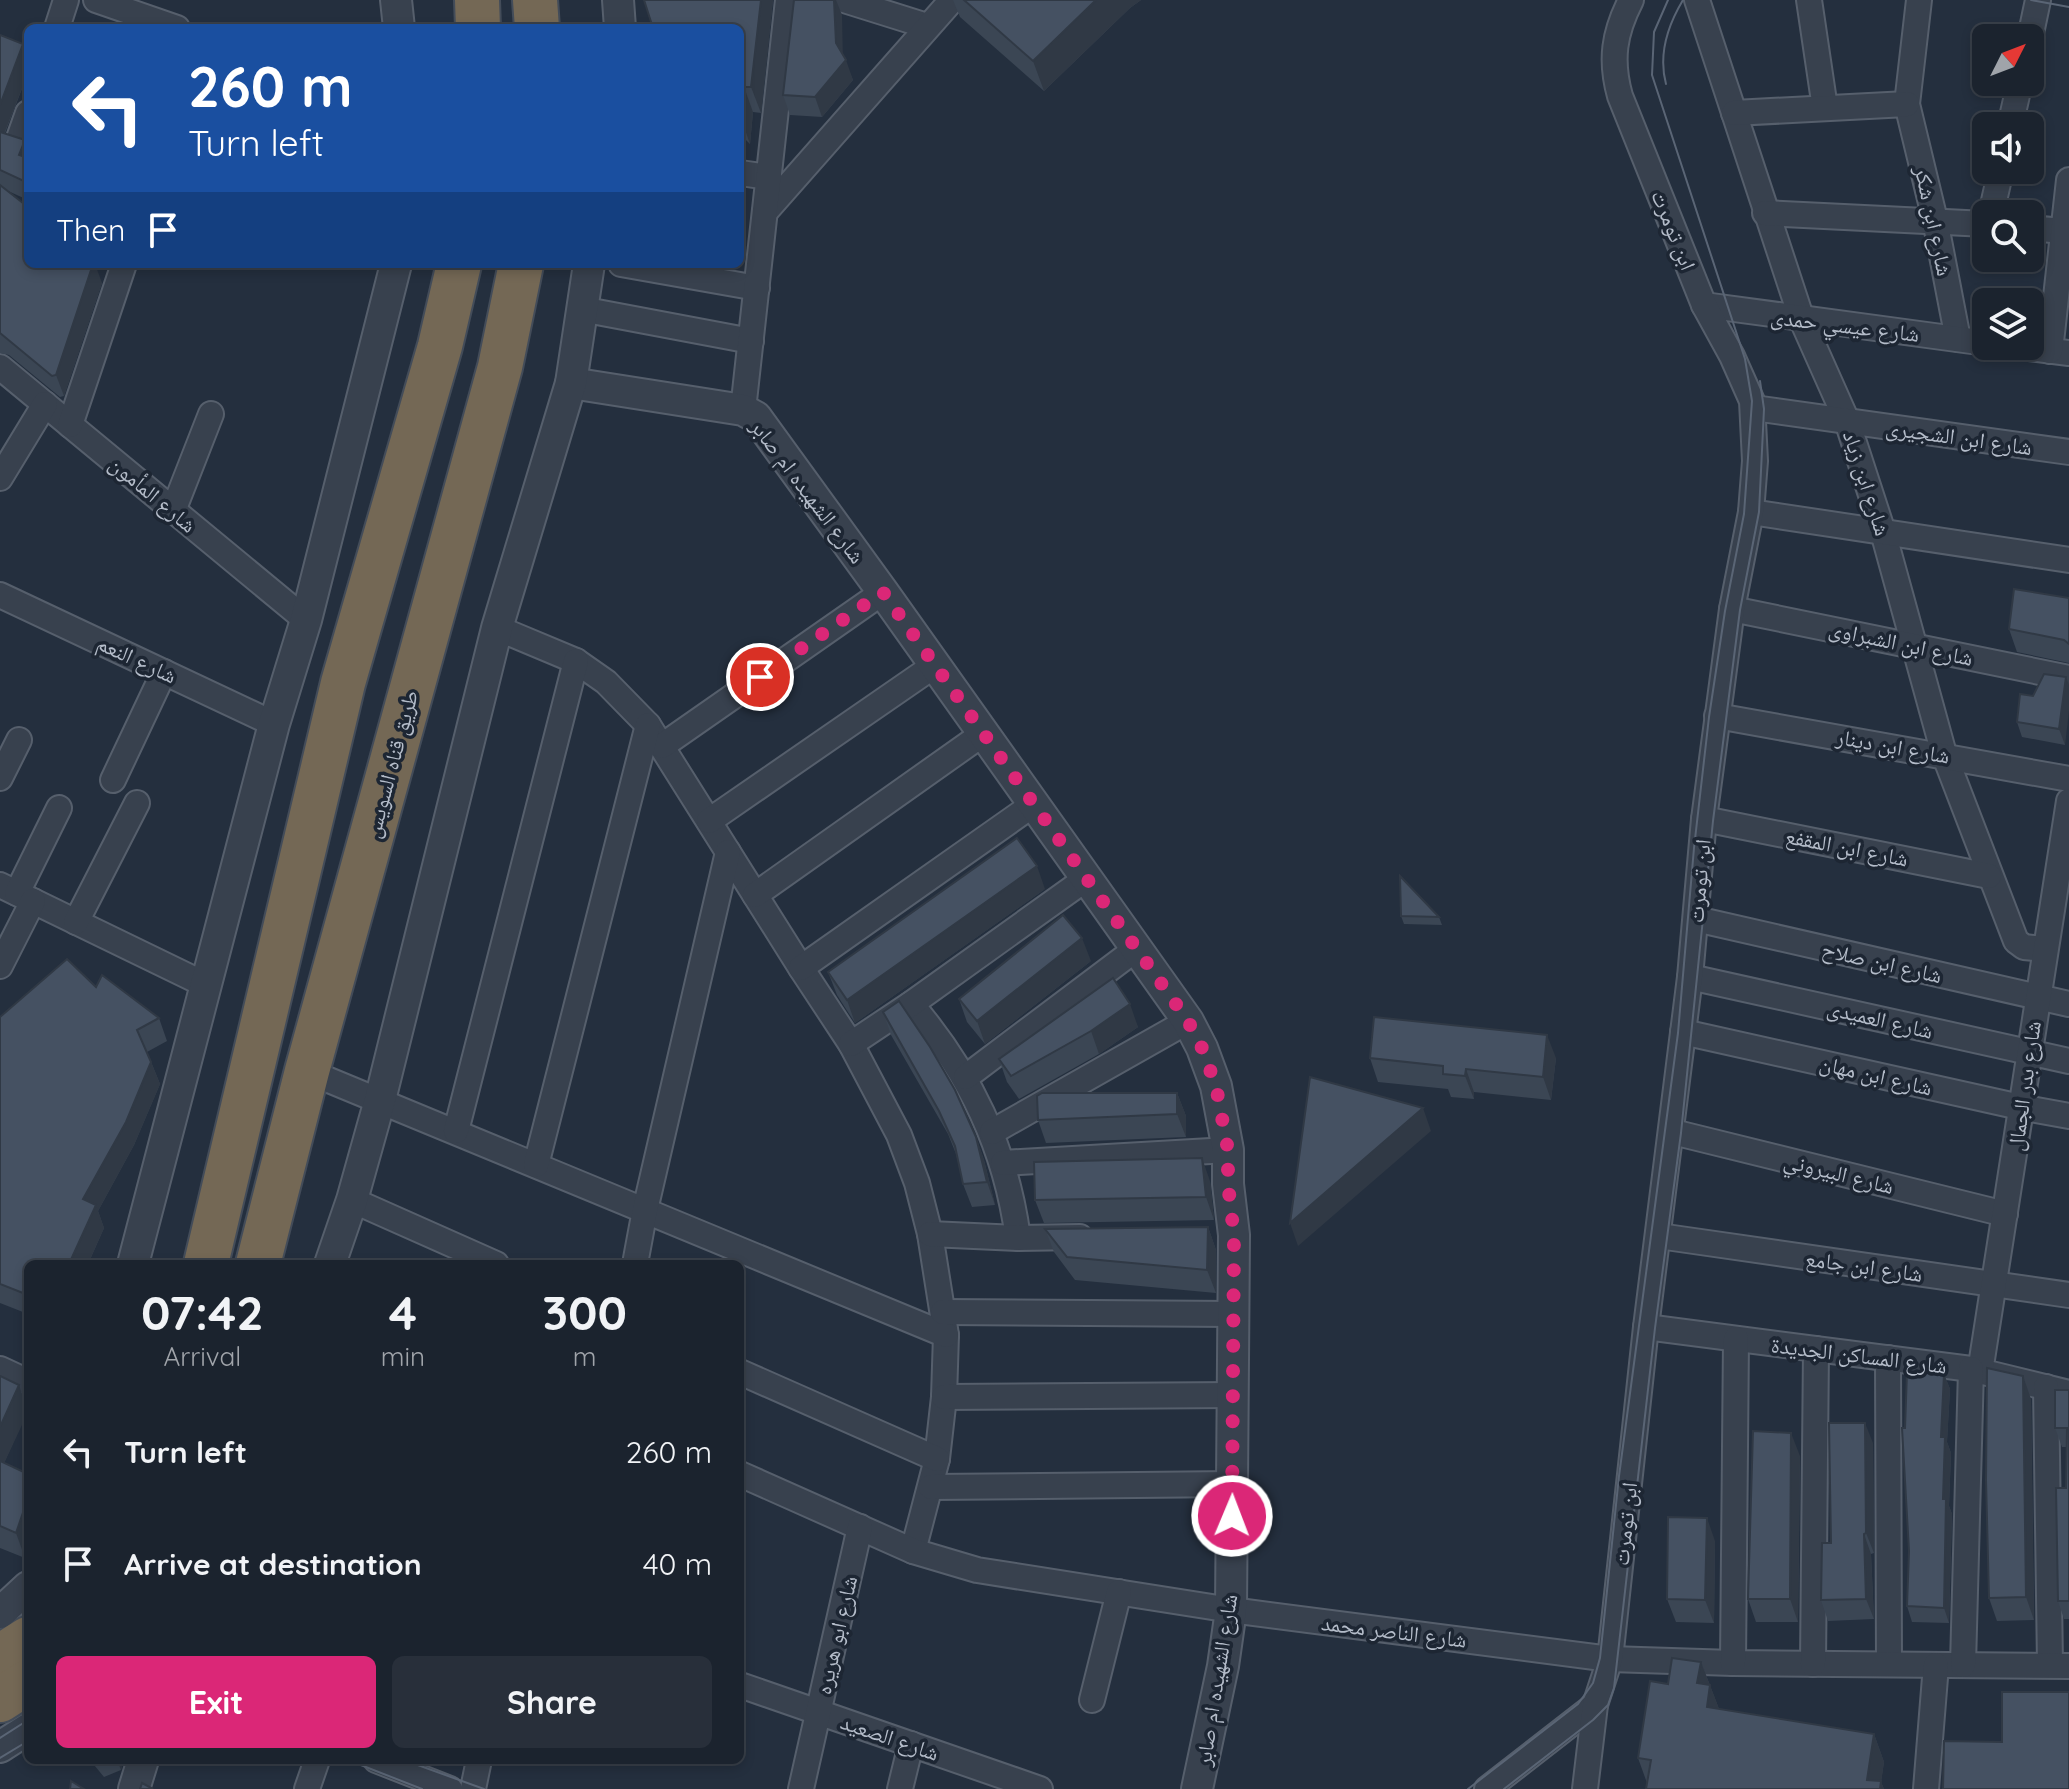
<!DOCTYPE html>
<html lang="en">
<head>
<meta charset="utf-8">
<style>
  :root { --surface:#1b232e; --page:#282f3a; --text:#f1f3f6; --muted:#a0a4aa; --line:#39404a; --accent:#db2777 }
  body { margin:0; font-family:Quicksand,"Noto Naskh Arabic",sans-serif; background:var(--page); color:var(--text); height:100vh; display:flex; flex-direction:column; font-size:30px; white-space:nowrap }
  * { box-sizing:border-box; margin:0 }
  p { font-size:26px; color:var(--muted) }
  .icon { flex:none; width:44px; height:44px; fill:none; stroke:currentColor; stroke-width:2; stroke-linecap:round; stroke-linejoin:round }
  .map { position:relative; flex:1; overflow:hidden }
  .side { position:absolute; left:24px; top:1260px; width:720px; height:504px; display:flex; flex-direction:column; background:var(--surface); border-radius:12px; box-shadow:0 4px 12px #0003,0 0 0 2px var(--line) }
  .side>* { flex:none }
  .banner { position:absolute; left:24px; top:24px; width:720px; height:244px; border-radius:12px; box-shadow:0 4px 12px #0003,0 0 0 2px var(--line); background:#1a4fa0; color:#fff; overflow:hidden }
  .needle { width:52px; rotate:48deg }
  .fabs { position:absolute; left:1972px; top:24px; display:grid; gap:16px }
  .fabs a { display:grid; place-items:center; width:72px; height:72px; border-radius:12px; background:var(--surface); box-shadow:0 4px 12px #0003,0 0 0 2px var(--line); font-size:40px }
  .pin { position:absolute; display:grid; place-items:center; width:68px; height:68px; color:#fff; margin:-34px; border:4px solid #fff; border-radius:50%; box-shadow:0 2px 8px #0007 }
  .me { position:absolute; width:88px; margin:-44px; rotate:1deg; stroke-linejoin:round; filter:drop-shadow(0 0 6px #0008) }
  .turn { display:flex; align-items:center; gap:28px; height:168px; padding:0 32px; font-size:36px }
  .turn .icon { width:104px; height:104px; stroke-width:2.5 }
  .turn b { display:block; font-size:56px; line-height:68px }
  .then { display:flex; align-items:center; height:76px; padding:0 32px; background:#0003; gap:16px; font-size:30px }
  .eta { display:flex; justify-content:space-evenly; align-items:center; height:136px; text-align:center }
  .eta b { font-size:48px; font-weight:700; line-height:56px }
  .button { display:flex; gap:16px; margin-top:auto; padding:16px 32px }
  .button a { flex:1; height:92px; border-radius:12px; background:var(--accent); color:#fff; font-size:32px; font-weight:700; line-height:92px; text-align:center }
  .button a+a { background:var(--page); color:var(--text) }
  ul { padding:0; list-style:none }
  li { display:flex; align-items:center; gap:24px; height:112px; padding:0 32px }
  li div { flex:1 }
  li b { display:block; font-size:30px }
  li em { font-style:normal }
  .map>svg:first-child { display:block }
</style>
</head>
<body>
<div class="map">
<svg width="2069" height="1789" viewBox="0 0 2069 1789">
  <rect width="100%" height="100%" fill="#242f3e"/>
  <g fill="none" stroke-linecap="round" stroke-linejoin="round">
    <defs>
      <g id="minor">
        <path d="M96,0L177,28"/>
        <path d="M844,0L927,26"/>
        <path d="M1697,0L1802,320L1847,421L1883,532L1944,754L2016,941L2024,947L2044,949"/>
        <path d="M1809,0L1825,108"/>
        <path d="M1919,0L1907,104L1935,220L1958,339"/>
        <path d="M57,28L66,0"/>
        <path d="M2030,38L2038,0"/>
        <path d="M1734,113L1907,104"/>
        <path d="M2010,126L2020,82"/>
        <path d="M18,141L28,113"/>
        <path d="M740,173L769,177"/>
        <path d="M765,212L952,0"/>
        <path d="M1765,213L1986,224"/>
        <path d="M1991,214L2001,170"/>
        <path d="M2030,228L2063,231"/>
        <path d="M621,264L757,288"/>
        <path d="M1704,305L1986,343"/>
        <path d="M581,309L751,341"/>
        <path d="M2012,346L2069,353"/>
        <path d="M2050,351L2069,180"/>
        <path d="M0,367L306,620"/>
        <path d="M1754,408L2069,452"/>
        <path d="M743,410L788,0"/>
        <path d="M70,425L124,264"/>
        <path d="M0,478L45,404"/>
        <path d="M173,511L211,414"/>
        <path d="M1751,512L2069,560"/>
        <path d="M0,595L274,724"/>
        <path d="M1732,609L2069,678"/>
        <path d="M497,628L576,661L606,682L648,725L801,968L851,1044L899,1135L917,1183L930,1234L946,1335L944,1397L937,1459L913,1551"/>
        <path d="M1717,716L2069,779"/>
        <path d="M662,746L883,592"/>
        <path d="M0,778L19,740"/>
        <path d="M113,780L164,672"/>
        <path d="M1704,819L1989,876"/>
        <path d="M709,821L935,665"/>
        <path d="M0,885L206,985"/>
        <path d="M17,893L59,808"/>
        <path d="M755,895L984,733"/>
        <path d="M1696,919L2069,1004"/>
        <path d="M76,922L137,803"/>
        <path d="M0,966L33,901"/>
        <path d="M801,968L1034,804"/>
        <path d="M1690,977L2069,1061"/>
        <path d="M911,1004C970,1073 1006,1148 1018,1238"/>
        <path d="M1683,1032L2020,1107L2069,1116"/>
        <path d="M851,1044L911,1004L1087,878"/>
        <path d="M307,1071L946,1335"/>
        <path d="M966,1077L1136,949"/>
        <path d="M456,1131L576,661"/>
        <path d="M992,1132L1188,1021"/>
        <path d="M1673,1132L2005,1214"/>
        <path d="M1003,1163L1228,1150"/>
        <path d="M536,1165L648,725"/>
        <path d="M352,1200L496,1264"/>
        <path d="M930,1234L1018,1238L1080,1237"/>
        <path d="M1659,1236L2069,1295"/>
        <path d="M635,1264L645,1210L728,852"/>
        <path d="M943,1312L1233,1314"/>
        <path d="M1646,1327L1971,1369L2069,1393"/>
        <path d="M1888,1358L1889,1664"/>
        <path d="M0,1369L28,1382"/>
        <path d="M740,1372L937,1459"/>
        <path d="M1980,1372L2069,801"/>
        <path d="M2046,1387L2050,1665"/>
        <path d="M944,1397L1234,1395"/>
        <path d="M740,1474L913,1551L977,1570L1231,1610L1610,1659L1733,1663L2069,1666"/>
        <path d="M931,1487L1233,1484"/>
        <path d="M1733,1663L1736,1339"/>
        <path d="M1813,1664L1816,1349"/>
        <path d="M1963,1665L1971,1369"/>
        <path d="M740,1685L1040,1789"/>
        <path d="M1092,1700L1119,1592"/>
        <path d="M376,1760L450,1789"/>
        <path d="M307,1789L317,1760"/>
        <path d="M473,1789L479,1760"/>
        <path d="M801,1789L860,1527"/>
        <path d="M900,1789L911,1744"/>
        <path d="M1487,1789L1595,1705"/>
        <path d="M1585,1789L1595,1705L1610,1659L1646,1327L1690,977L1704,819L1732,609L1751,512L1755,461L1752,401L1732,356L1704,305L1620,96C1610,60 1614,33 1631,0"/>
        <path d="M1926,1789L1936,1665"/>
      </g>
      <g id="tertiary">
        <path d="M396,0L399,28"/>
        <path d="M618,0L620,28"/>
        <path d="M571,383L743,410L756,417L883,592L1188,1021L1202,1048L1216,1086L1228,1150V1184L1234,1235L1231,1610L1223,1666L1197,1789"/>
        <path d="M133,1264L274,724L306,620L396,264"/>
        <path d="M330,1264L352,1200L380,1100L497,628L571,383L589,264"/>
        <path d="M0,1613L28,1587"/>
        <path d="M0,1747L28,1729"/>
        <path d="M134,1789L143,1760"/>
      </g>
      <g id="motorway">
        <path d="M477,0L478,28"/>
        <path d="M535,0L537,28"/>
        <path d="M206,1264L343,683L440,346L459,264"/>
        <path d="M258,1264L307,1071L500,367L521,264"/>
        <path d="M0,1657L28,1639"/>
        <path d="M0,1700L28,1682"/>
      </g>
    </defs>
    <!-- minor casing -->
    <use href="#minor" stroke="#565f6c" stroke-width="28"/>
    <!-- tertiary casing -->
    <use href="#tertiary" stroke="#565f6c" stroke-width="34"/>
    <!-- motorway casing -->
    <use href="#motorway" stroke="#434c59" stroke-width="48"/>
    <!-- minor -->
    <use href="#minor" stroke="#38414e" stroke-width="24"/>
    <!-- tertiary -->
    <use href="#tertiary" stroke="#38414e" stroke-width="30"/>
    <!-- motorway -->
    <use href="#motorway" stroke="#746855" stroke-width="44"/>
    <!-- tram -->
    <g stroke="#5a6575" stroke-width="2">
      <path d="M2031,0L2069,7"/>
      <path d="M1666,84C1658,54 1668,25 1683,0"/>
      <path d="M0,1738L28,1720"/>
      <path d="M0,1758L28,1741"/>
      <path d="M348,1760L422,1789"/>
      <path d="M404,1760L484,1789"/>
      <path d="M1468,1789L1578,1704L1593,1683L1600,1658L1619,1476L1678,1033L1694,848L1709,717L1725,611L1744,514L1752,401L1745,359L1652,75L1654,32L1668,0"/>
      <path d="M1504,1789L1593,1720L1608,1705L1614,1688L1655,1328L1681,1133L1713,821L1740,610L1759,512L1764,409L1760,381"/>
    </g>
  </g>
  <!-- wall -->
  <g fill="#3b4654">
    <path d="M773,0L761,113L753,112L750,144L740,134V28Z"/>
    <path d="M953,0H1141L1130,8L1044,91L960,17Z"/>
    <path d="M842,15V55L853,80L822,117L790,115L783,95Z"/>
    <path d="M0,35L23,44L28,57V73L5,133L25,140L28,149V200L8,191L102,283L64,396L60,397L9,355L0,353Z"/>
    <path d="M2069,597V663L2017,652L2009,629Z"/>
    <path d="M2066,677L2065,745L2022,737L2017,722L2033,696Z"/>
    <path d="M1045,889L855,1023L837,995L828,972Z"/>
    <path d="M1401,916L1439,917L1442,925L1404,924Z"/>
    <path d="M1091,961L985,1044L967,1022L959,999Z"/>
    <path d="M1113,978L1138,1027L1099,1054L1019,1099L1007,1082L999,1059Z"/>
    <path d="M96,987L159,1018L167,1041L147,1052L160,1084L134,1145L98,1211L104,1228L88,1264H28V1314L0,1303V1017Z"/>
    <path d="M883,1012L976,1137L984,1160L995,1205L972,1207L963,1184L956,1154L948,1134L891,1035Z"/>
    <path d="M1370,1058H1556L1551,1100L1474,1092V1099L1451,1097L1448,1089L1378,1082Z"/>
    <path d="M1177,1093L1186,1116V1137L1046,1143L1038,1120Z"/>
    <path d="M1210,1181L1214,1220L1044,1223L1035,1200Z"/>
    <path d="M1208,1227L1216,1250V1293L1075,1280L1054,1252L1045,1229Z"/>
    <path d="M1944,1374L1950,1389L1947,1442L1951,1453L1949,1506L1952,1514L1949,1623L1912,1622L1907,1606L1909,1551L1905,1428Z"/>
    <path d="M0,1376L19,1385L28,1410L4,1463L28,1474V1550L25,1558L0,1548Z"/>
    <path d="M2069,1390V1619H2064L2058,1601L2066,1488L2067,1447H2062L2055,1428Z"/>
    <path d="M2031,1399L2034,1620L1997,1621L1989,1598Z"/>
    <path d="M1873,1443L1874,1553L1871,1554L1874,1619L1828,1621L1821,1600L1831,1543Z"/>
    <path d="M1800,1456L1798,1622H1756L1748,1599Z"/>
    <path d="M1715,1541L1714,1623L1676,1622L1667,1599Z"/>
    <path d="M1701,1662L1719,1709L1874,1734L1884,1762L1881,1782L1884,1789H1646L1647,1783L1638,1758L1668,1684Z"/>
    <path d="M90,1760H124L121,1770L104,1777Z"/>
  </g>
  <!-- shaded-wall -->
  <g fill="#303945">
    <path d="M761,0H773L761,113L751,87Z"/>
    <path d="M834,0H836L842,15L843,63L836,43Z"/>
    <path d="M1096,0H1141L1130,8L1044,91L1033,61Z"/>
    <path d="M23,44L28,57V73L0,144V105Z"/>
    <path d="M846,60L853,80L822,117L815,97Z"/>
    <path d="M744,87L753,112L750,144L741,118Z"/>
    <path d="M25,140L28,149V174L19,155Z"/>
    <path d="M93,264H95L102,283L64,396L56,375Z"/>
    <path d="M2066,677L2069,685V711L2065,745L2059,729Z"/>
    <path d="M1037,866L1045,889L855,1023L847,1000Z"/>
    <path d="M1082,938L1091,961L985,1044L977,1021Z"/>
    <path d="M1130,1004L1138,1027L1099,1054L1091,1031Z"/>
    <path d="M1547,1035L1556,1058L1551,1100L1543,1077Z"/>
    <path d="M151,1062L160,1084L134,1145L98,1211L104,1228L88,1264H69L83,1199Z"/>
    <path d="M1466,1069L1474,1092V1099L1465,1076Z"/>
    <path d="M1177,1093L1186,1116V1137L1177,1114Z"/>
    <path d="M1423,1108L1431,1131L1298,1246L1290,1223Z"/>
    <path d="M976,1137L984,1160L995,1205L987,1182Z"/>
    <path d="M1202,1158L1210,1181L1214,1220L1206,1197Z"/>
    <path d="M1208,1227L1216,1250V1293L1207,1270Z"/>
    <path d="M1944,1374L1950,1389L1947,1442L1951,1453L1949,1506L1952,1514L1949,1623L1944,1608L1941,1437Z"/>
    <path d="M2023,1376L2031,1399L2034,1620L2026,1597Z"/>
    <path d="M19,1385L28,1412L0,1472V1427Z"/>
    <path d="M1865,1423L1873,1443L1874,1553L1866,1533Z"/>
    <path d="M1791,1433L1800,1456L1798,1622L1790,1599Z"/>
    <path d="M28,1498V1550L25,1558L16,1533Z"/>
    <path d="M1707,1518L1715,1541L1714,1623L1705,1600Z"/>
    <path d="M1864,1534L1871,1554L1874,1619L1866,1599Z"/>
    <path d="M1701,1662L1721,1714L1717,1736L1697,1683Z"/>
    <path d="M1874,1734L1884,1762L1881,1782L1884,1789H1870L1867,1780Z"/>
    <path d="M117,1760H124L121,1770Z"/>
  </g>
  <!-- building -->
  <g fill="#455162" stroke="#303945" stroke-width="2">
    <path d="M644,0H761L751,87H744L741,118L740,28H653Z"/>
    <path d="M794,0H834L836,43L846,60L815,97L783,95Z"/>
    <path d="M964,0H1096L1033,61Z"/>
    <path d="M0,35L23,44L0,105Z"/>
    <path d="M0,132L25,140L19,155L28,158V183L0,170Z"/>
    <path d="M0,185L28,207V264H93L56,375L52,376L0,333Z"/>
    <path d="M2014,589L2069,598V644L2064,640L2009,629Z"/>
    <path d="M2044,674L2066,677L2059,729L2017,722L2020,694L2033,696Z"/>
    <path d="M1017,838L1037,866L847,1000L828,972Z"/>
    <path d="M1400,876L1439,917L1401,916Z"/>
    <path d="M1063,915L1082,938L977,1021L959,999Z"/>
    <path d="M67,959L96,987L102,975L159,1018L137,1030L151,1062L126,1122L83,1199L96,1205L69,1264H28V1295L0,1284V1017Z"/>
    <path d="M1113,978L1130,1004L1091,1031L1011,1076L999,1059Z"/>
    <path d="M899,1001L930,1047L955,1090L976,1137L987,1182L963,1184L955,1146L939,1111L883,1012Z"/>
    <path d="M1374,1017L1547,1035L1543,1077L1466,1069L1465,1076L1443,1074V1066L1370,1058Z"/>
    <path d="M1310,1077L1423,1108L1290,1223Z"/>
    <path d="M1042,1093H1177V1114L1038,1120L1037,1096Z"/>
    <path d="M1202,1158L1206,1197L1035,1200L1034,1162Z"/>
    <path d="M1208,1227L1207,1270L1067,1257L1045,1229Z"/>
    <path d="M1987,1368L2023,1376L2026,1597L1989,1598L1986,1480Z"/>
    <path d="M1907,1372L1944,1374L1941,1437H1945L1943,1499H1946L1944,1608L1907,1606L1909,1551L1902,1428H1905Z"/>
    <path d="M0,1376L19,1385L0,1427Z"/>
    <path d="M2055,1390H2069V1601H2058L2056,1488H2066L2067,1428H2055Z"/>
    <path d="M1829,1423H1865L1866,1533L1864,1534L1866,1599L1821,1600L1822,1543H1831Z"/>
    <path d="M1753,1431L1791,1433L1790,1599H1748Z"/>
    <path d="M0,1461L28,1474V1498L16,1533L0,1526Z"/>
    <path d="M1668,1517L1707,1518L1705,1600L1667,1599Z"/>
    <path d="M1672,1658L1701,1662L1697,1683L1710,1685L1707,1707L1874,1734L1867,1780L1881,1781L1880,1789H1646L1651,1760L1638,1758L1650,1681L1668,1684Z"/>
    <path d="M2002,1692H2069V1789H1943L1944,1741L2002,1742Z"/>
    <path d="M71,1781L84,1789H70Z"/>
    <path d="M142,1783L153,1789H140Z"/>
  </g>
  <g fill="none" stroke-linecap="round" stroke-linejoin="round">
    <!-- route -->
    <path stroke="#db2777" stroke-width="14" stroke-dasharray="0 25.2" d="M760,677L883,592L1188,1021L1202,1048L1216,1086L1228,1150V1184L1234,1235L1232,1516"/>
  </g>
  <g text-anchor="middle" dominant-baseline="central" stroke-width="7" stroke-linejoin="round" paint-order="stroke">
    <!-- street labels -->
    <g font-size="22" fill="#b4bcc9" stroke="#1d2633">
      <text transform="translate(1934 221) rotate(78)">شارع ابن شكر</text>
      <text transform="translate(1674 230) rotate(68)">ابن تومرت</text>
      <text transform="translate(1845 325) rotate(7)">شارع عيسي حمدى</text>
      <text transform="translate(1959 437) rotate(8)">شارع ابن الشجيرى</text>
      <text transform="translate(1867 483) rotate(72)">شارع ابن زياد</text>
      <text transform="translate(808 491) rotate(53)">شارع الشهيده ام صابر</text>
      <text transform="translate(153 494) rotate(40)">شارع المأمون</text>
      <text transform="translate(1901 643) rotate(12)">شارع ابن الشبراوى</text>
      <text transform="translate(137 659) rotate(25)">شارع النعم</text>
      <text transform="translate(1893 746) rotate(10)">شارع ابن دينار</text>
      <text transform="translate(391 764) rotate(-75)">طريق قناه السويس</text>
      <text transform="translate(1847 847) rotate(11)">شارع ابن المقفع</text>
      <text transform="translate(1699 881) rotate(-85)">ابن تومرت</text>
      <text transform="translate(1882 962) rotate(13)">شارع ابن صلاح</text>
      <text transform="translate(1880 1019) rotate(13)">شارع العميدى</text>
      <text transform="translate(1876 1075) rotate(13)">شارع ابن مهان</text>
      <text transform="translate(2024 1086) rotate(-82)">شارع بدر الجمال</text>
      <text transform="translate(1839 1173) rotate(14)">شارع البيروني</text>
      <text transform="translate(1864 1266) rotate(8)">شارع ابن جامع</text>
      <text transform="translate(1859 1355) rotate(7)">شارع المساكن الجديدة</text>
      <text transform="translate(1625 1524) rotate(-84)">ابن تومرت</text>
      <text transform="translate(1394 1631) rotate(7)">شارع الناصر محمد</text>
      <text transform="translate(836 1635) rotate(-77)">شارع ابو هريره</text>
      <text transform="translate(1216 1680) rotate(-81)">شارع الشهيده ام صابر</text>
      <text transform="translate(890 1737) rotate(19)">شارع الصعيد</text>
    </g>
  </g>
</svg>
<div class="fabs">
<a><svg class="needle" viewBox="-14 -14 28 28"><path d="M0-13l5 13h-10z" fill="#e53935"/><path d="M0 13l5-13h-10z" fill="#a0a4aa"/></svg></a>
<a><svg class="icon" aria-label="sound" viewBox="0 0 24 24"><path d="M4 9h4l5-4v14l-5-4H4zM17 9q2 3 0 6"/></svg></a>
<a><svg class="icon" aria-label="search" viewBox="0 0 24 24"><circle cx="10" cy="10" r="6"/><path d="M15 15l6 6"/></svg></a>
<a><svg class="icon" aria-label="layers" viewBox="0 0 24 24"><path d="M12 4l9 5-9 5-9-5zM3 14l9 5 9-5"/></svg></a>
</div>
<div class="pin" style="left:760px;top:677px;background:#d93025"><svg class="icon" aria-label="arrive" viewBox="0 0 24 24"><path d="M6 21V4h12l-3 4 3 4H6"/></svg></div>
<svg class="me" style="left:1232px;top:1516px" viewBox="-20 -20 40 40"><circle r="17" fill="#db2777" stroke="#fff" stroke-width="3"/><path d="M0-11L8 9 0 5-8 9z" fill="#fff"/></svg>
<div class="banner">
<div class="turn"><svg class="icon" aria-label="left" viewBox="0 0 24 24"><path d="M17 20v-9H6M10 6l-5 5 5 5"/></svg><div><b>260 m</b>Turn left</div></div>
<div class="then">Then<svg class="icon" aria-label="arrive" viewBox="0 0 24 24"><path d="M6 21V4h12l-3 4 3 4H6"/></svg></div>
</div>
<section class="side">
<div class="eta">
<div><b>07:42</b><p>Arrival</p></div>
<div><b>4</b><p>min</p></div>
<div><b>300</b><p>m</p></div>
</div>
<ul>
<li><svg class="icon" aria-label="left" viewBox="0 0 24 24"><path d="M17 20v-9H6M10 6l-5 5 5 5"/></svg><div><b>Turn left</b></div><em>260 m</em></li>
<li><svg class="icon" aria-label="arrive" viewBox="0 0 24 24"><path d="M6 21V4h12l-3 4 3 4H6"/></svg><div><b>Arrive at destination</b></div><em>40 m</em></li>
</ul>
<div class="button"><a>Exit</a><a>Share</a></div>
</section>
</div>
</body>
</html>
